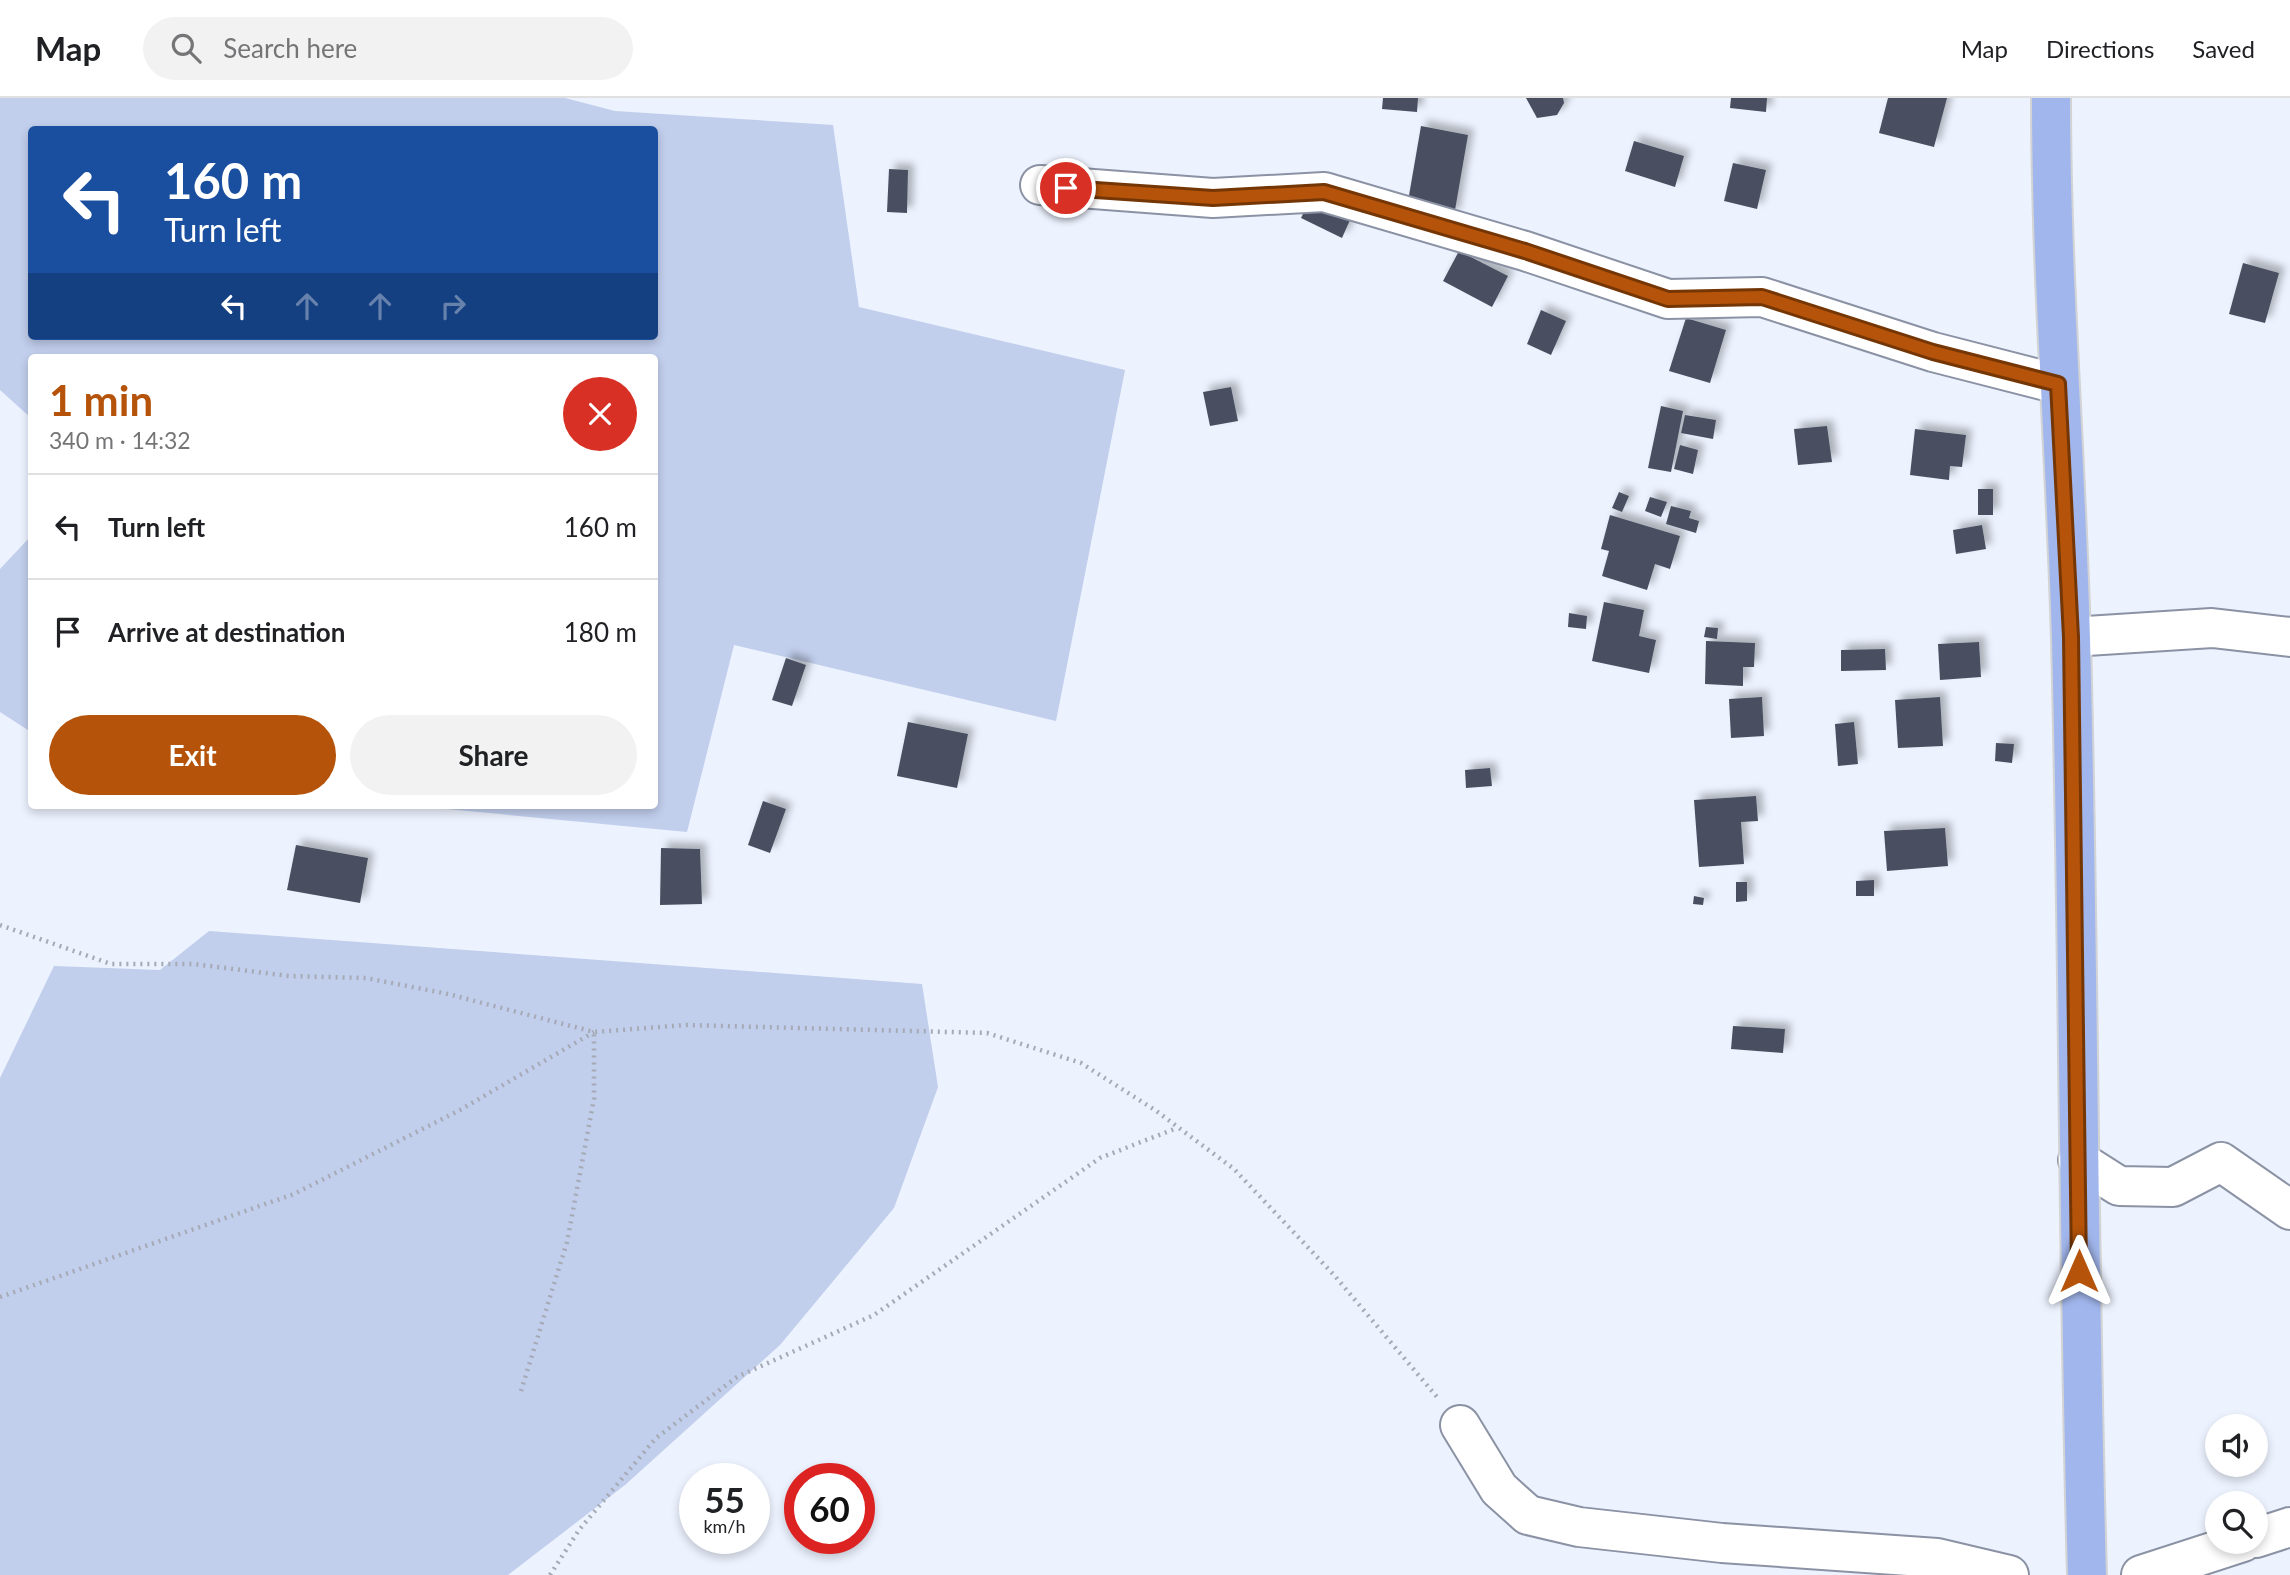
<!DOCTYPE html>
<html lang="en">
<head>
<meta charset="utf-8">
<style>
  :root { --surface:#fff; --page:#f2f2f2; --text:#202124; --muted:#757577; --line:#e0e0e0; --accent:#b45309 }
  body { margin:0; font-family:Lato,sans-serif; background:var(--page); color:var(--text); height:100vh; display:flex; flex-direction:column; font-size:26px; white-space:nowrap }
  * { box-sizing:border-box; margin:0 }
  p { font-size:23px; color:var(--muted) }
  .icon { flex:none; width:38px; height:38px; fill:none; stroke:currentColor; stroke-width:2; stroke-linecap:round; stroke-linejoin:round }
  .map { position:relative; flex:1; overflow:hidden }
  .sheet { position:absolute; left:28px; top:256px; width:630px; height:455px; display:flex; flex-direction:column; background:var(--surface); border-radius:7px; box-shadow:0 4px 10px #0003 }
  .sheet>* { flex:none }
  .top-card { position:absolute; left:28px; top:28px; width:630px; height:214px; border-radius:7px; box-shadow:0 4px 10px #0003; background:#1a4fa0; color:#fff; overflow:hidden }
  .fabs { position:absolute; left:2205px; top:1316px; display:grid; gap:14px }
  .fabs a { display:grid; place-items:center; width:63px; height:63px; border-radius:50%; background:var(--surface); box-shadow:0 4px 10px #0003; font-size:35px }
  .speed { position:absolute; left:679px; top:1365px; display:flex; gap:14px; font-size:35px; font-weight:700; text-align:center }
  .speed>* { display:grid; place-content:center; width:91px; height:91px; border-radius:50%; background:var(--surface); box-shadow:0 4px 10px #0003; line-height:1 }
  .speed small { font-size:18px; font-weight:400 }
  .speed .limit { border:10px solid #d22; background:#fff; color:#111 }
  .pin { position:absolute; display:grid; place-items:center; width:60px; height:60px; color:#fff; margin:-30px; border:4px solid #fff; border-radius:50%; box-shadow:0 2px 7px #0007 }
  .me { position:absolute; width:77px; margin:-38px; rotate:0deg; stroke-linejoin:round; filter:drop-shadow(0 0 5px #0008) }
  .turn { display:flex; align-items:center; gap:24px; height:147px; padding:0 21px; font-size:32px }
  .turn .icon { width:91px; height:91px; stroke-width:2.5 }
  .turn b { display:block; font-size:49px; line-height:60px }
  .lanes { display:flex; align-items:center; height:66px; padding:0 21px; background:#0003; justify-content:center; gap:35px; direction:ltr }
  .lanes .off { opacity:.35 }
  .round { display:grid; place-items:center; flex:none; width:74px; height:74px; border-radius:37px; background:var(--page) }
  .head { display:flex; align-items:center; justify-content:space-between; height:119px; padding:0 21px }
  h1 { font-size:42px; font-weight:700; line-height:52px; color:var(--accent) }
  .button { display:flex; gap:14px; margin-top:auto; padding:14px 21px }
  .button a { flex:1; height:80px; border-radius:42px; background:var(--accent); color:#fff; font-size:28px; font-weight:700; line-height:80px; text-align:center }
  .button a+a { background:var(--page); color:var(--text) }
  ul { padding:0; list-style:none }
  li { display:flex; align-items:center; gap:21px; height:105px; padding:0 21px; border-top:2px solid var(--line) }
  li div { flex:1 }
  li b { display:block; font-size:26px }
  li em { font-style:normal }
  header { display:flex; align-items:center; gap:42px; box-sizing:border-box; height:98px; padding:0 35px; background:var(--surface); border-bottom:2px solid var(--line) }
  header strong { font-size:33px }
  nav { display:flex; gap:38px; margin-inline-start:auto; font-size:24px }
  .search { width:490px; height:63px; background:var(--page); display:flex; align-items:center; gap:18px; box-sizing:border-box; padding:0 24px; border-radius:38px; color:var(--muted); font-size:26px }
  .map>svg:first-child { display:block }
</style>
</head>
<body>
<header>
<strong>Map</strong>
<div class="search"><svg class="icon" aria-label="search" viewBox="0 0 24 24"><circle cx="10" cy="10" r="6"/><path d="M15 15l6 6"/></svg>Search here</div>
<nav><a>Map</a><a>Directions</a><a>Saved</a></nav>
</header>
<div class="map">
<svg width="2290" height="1477" viewBox="0 0 2290 1477">
  <defs>
    <filter id="shadow"><feDropShadow dx="6" dy="-6" stdDeviation="3.5" flood-color="#0004"/></filter>
  </defs>
  <rect width="100%" height="100%" fill="#ecf2fe"/>
  <!-- green -->
  <g fill="#c1ceec" fill-rule="evenodd">
    <path d="M0,0H565L615,13L833,27L859,209L1125,272L1056,623L734,547L687,734L404,707H654V259H32L31,320L0,292ZM32,32H654V238H32Z"/>
    <path d="M31,438V634L0,614V471Z"/>
    <path d="M209,833L922,886L938,989L894,1110L780,1247L625,1387L508,1477H0V980L54,868L160,872Z"/>
  </g>
  <!-- building -->
  <g fill="#495060" filter="url(#shadow)">
    <path d="M1383,0H1418L1417,14L1382,11Z"/>
    <path d="M1526,0H1563L1564,5L1557,17L1537,20Z"/>
    <path d="M1731,0H1767L1766,14L1730,10Z"/>
    <path d="M1888,0H1947L1934,49L1879,35Z"/>
    <path d="M1421,28L1468,37L1454,118L1407,109Z"/>
    <path d="M1634,43L1684,58L1675,89L1625,73Z"/>
    <path d="M1733,65L1766,72L1757,111L1724,103Z"/>
    <path d="M889,71L908,72L907,115L887,114Z"/>
    <path d="M1309,103L1350,122L1342,140L1301,120Z"/>
    <path d="M1459,153L1508,178L1492,209L1443,183Z"/>
    <path d="M2243,165L2279,175L2265,225L2229,216Z"/>
    <path d="M1541,212L1566,223L1551,257L1527,246Z"/>
    <path d="M1686,220L1726,232L1710,285L1669,273Z"/>
    <path d="M1231,289L1238,323L1210,328L1203,294Z"/>
    <path d="M1661,308L1683,313L1671,374L1648,370Z"/>
    <path d="M1685,317L1716,322L1713,341L1681,335Z"/>
    <path d="M1827,328L1832,364L1798,367L1794,331Z"/>
    <path d="M1915,331L1966,337L1962,369L1950,368L1949,382L1910,377Z"/>
    <path d="M1680,347L1698,352L1693,376L1674,371Z"/>
    <rect x="1978" y="391" width="15" height="26"/>
    <path d="M1619,394L1629,398L1622,414L1612,410Z"/>
    <path d="M1650,399L1667,404L1661,419L1645,413Z"/>
    <path d="M1671,408L1691,413L1689,420L1699,423L1696,435L1666,426Z"/>
    <path d="M1610,417L1680,438L1670,471L1655,466L1647,492L1602,478L1609,453L1601,451Z"/>
    <path d="M1982,427L1986,451L1956,456L1953,432Z"/>
    <path d="M1604,504L1644,512L1639,538L1656,542L1649,575L1592,563Z"/>
    <path d="M1569,515L1587,518L1586,531L1568,529Z"/>
    <path d="M1706,529L1718,530L1717,541L1704,539Z"/>
    <path d="M1706,543L1755,545L1754,569H1743V588L1705,586Z"/>
    <path d="M1979,544L1981,579L1940,582L1938,546Z"/>
    <path d="M1885,551L1886,572L1841,573V552Z"/>
    <path d="M786,560L806,567L792,608L772,602Z"/>
    <path d="M1762,599L1764,638L1731,640L1729,601Z"/>
    <path d="M1940,599L1943,648L1898,650L1895,602Z"/>
    <path d="M908,624L968,636L957,690L897,678Z"/>
    <path d="M1854,624L1858,666L1838,668L1835,626Z"/>
    <path d="M1996,645L2014,646L2012,665L1995,663Z"/>
    <path d="M1490,670L1492,688L1466,690L1465,672Z"/>
    <path d="M1756,698L1758,723L1741,724L1744,766L1699,769L1694,702Z"/>
    <path d="M763,703L786,711L770,755L748,747Z"/>
    <path d="M1945,730L1948,768L1887,773L1884,733Z"/>
    <path d="M296,747L368,760L360,805L287,792Z"/>
    <path d="M661,750L700,751L702,806L660,807Z"/>
    <path d="M1874,782V798H1856V783Z"/>
    <path d="M1736,784H1747V803L1736,804Z"/>
    <path d="M1694,798L1704,800L1703,807L1693,806Z"/>
    <path d="M1733,928L1785,931L1783,955L1731,951Z"/>
  </g>
  <g fill="none" stroke-linecap="round" stroke-linejoin="round">
    <defs>
      <g id="minor">
        <path d="M1040,87L1213,100L1324,94L1525,153L1668,201L1762,199L1933,254L2058,286"/>
        <path d="M2071,539L2212,530L2290,539"/>
        <path d="M2078,1062L2119,1088L2173,1089L2221,1064L2290,1112"/>
        <path d="M1460,1327L1499,1391L1528,1417L1579,1429L1722,1445L1937,1460L2009,1477"/>
        <path d="M2256,1440L2290,1429"/>
        <path d="M2141,1477L2243,1444"/>
      </g>
      <path id="major" d="M2051,0C2051,181 2066,361 2071,542C2079,853 2078,1165 2087,1477"/>
    </defs>
    <!-- minor casing -->
    <use href="#minor" stroke="#8a92a4" stroke-width="42"/>
    <!-- major casing -->
    <use href="#major" stroke="#d2d3d5" stroke-width="42"/>
    <!-- path -->
    <g stroke="#a5aab5" stroke-width="4.5" stroke-dasharray="2 5" stroke-linecap="butt">
      <path d="M0,827L111,866H194L289,878L366,880L448,896L594,934L686,927L987,935L1081,965L1155,1012L1234,1071L1334,1177L1437,1299"/>
      <path d="M0,1199L294,1096L460,1012L594,934"/>
      <path d="M521,1293L567,1144L594,1001V935"/>
      <path d="M550,1477L579,1432L656,1340L737,1279L874,1217L1100,1060L1177,1030"/>
    </g>
    <!-- minor -->
    <use href="#minor" stroke="#fff" stroke-width="38"/>
    <!-- major -->
    <use href="#major" stroke="#a1b6ec" stroke-width="38"/>
  </g>
  <g fill="none" stroke-linecap="round" stroke-linejoin="round">
    <defs>
      <path id="route" d="M1066,90L1213,100L1324,94L1525,153L1668,201L1762,199L1933,254L2058,286L2071,539L2079,1173"/>
    </defs>
    <!-- route casing -->
    <use href="#route" stroke="#753606" stroke-width="18"/>
    <!-- route -->
    <use href="#route" stroke="#b45309" stroke-width="12"/>
  </g>
</svg>
<div class="fabs">
<a><svg class="icon" aria-label="sound" viewBox="0 0 24 24"><path d="M4 9h4l5-4v14l-5-4H4zM17 9q2 3 0 6"/></svg></a>
<a><svg class="icon" aria-label="search" viewBox="0 0 24 24"><circle cx="10" cy="10" r="6"/><path d="M15 15l6 6"/></svg></a>
</div>
<div class="speed"><div>55<small>km/h</small></div><div class="limit">60</div></div>
<div class="pin" style="left:1066px;top:90px;background:#d93025"><svg class="icon" aria-label="arrive" viewBox="0 0 24 24"><path d="M6 21V4h12l-3 4 3 4H6"/></svg></div>
<svg class="me" style="left:2079px;top:1173px" viewBox="-20 -20 40 40"><path d="M0-17L14 15 0 8-14 15z" fill="#b45309" stroke="#fff" stroke-width="4"/></svg>
<div class="top-card">
<div class="turn"><svg class="icon" aria-label="left" viewBox="0 0 24 24"><path d="M17 20v-9H6M10 6l-5 5 5 5"/></svg><div><b>160 m</b>Turn left</div></div>
<div class="lanes"><svg class="icon" aria-label="left" viewBox="0 0 24 24"><path d="M17 20v-9H6M10 6l-5 5 5 5"/></svg><svg class="icon off" aria-label="ahead" viewBox="0 0 24 24"><path d="M12 20V5M6 11l6-6 6 6"/></svg><svg class="icon off" aria-label="ahead" viewBox="0 0 24 24"><path d="M12 20V5M6 11l6-6 6 6"/></svg><svg class="icon off" aria-label="right" viewBox="0 0 24 24"><path d="M7 20v-9h11M14 6l5 5-5 5"/></svg></div>
</div>
<section class="sheet">
<div class="head"><div><h1>1 min</h1><p>340 m · 14:32</p></div><a class="round" style="background:#d93025;color:#fff"><svg class="icon" aria-label="close" viewBox="0 0 24 24"><path d="M6 6l12 12M18 6L6 18"/></svg></a></div>
<ul>
<li><svg class="icon" aria-label="left" viewBox="0 0 24 24"><path d="M17 20v-9H6M10 6l-5 5 5 5"/></svg><div><b>Turn left</b></div><em>160 m</em></li>
<li><svg class="icon" aria-label="arrive" viewBox="0 0 24 24"><path d="M6 21V4h12l-3 4 3 4H6"/></svg><div><b>Arrive at destination</b></div><em>180 m</em></li>
</ul>
<div class="button"><a>Exit</a><a>Share</a></div>
</section>
</div>
</body>
</html>
